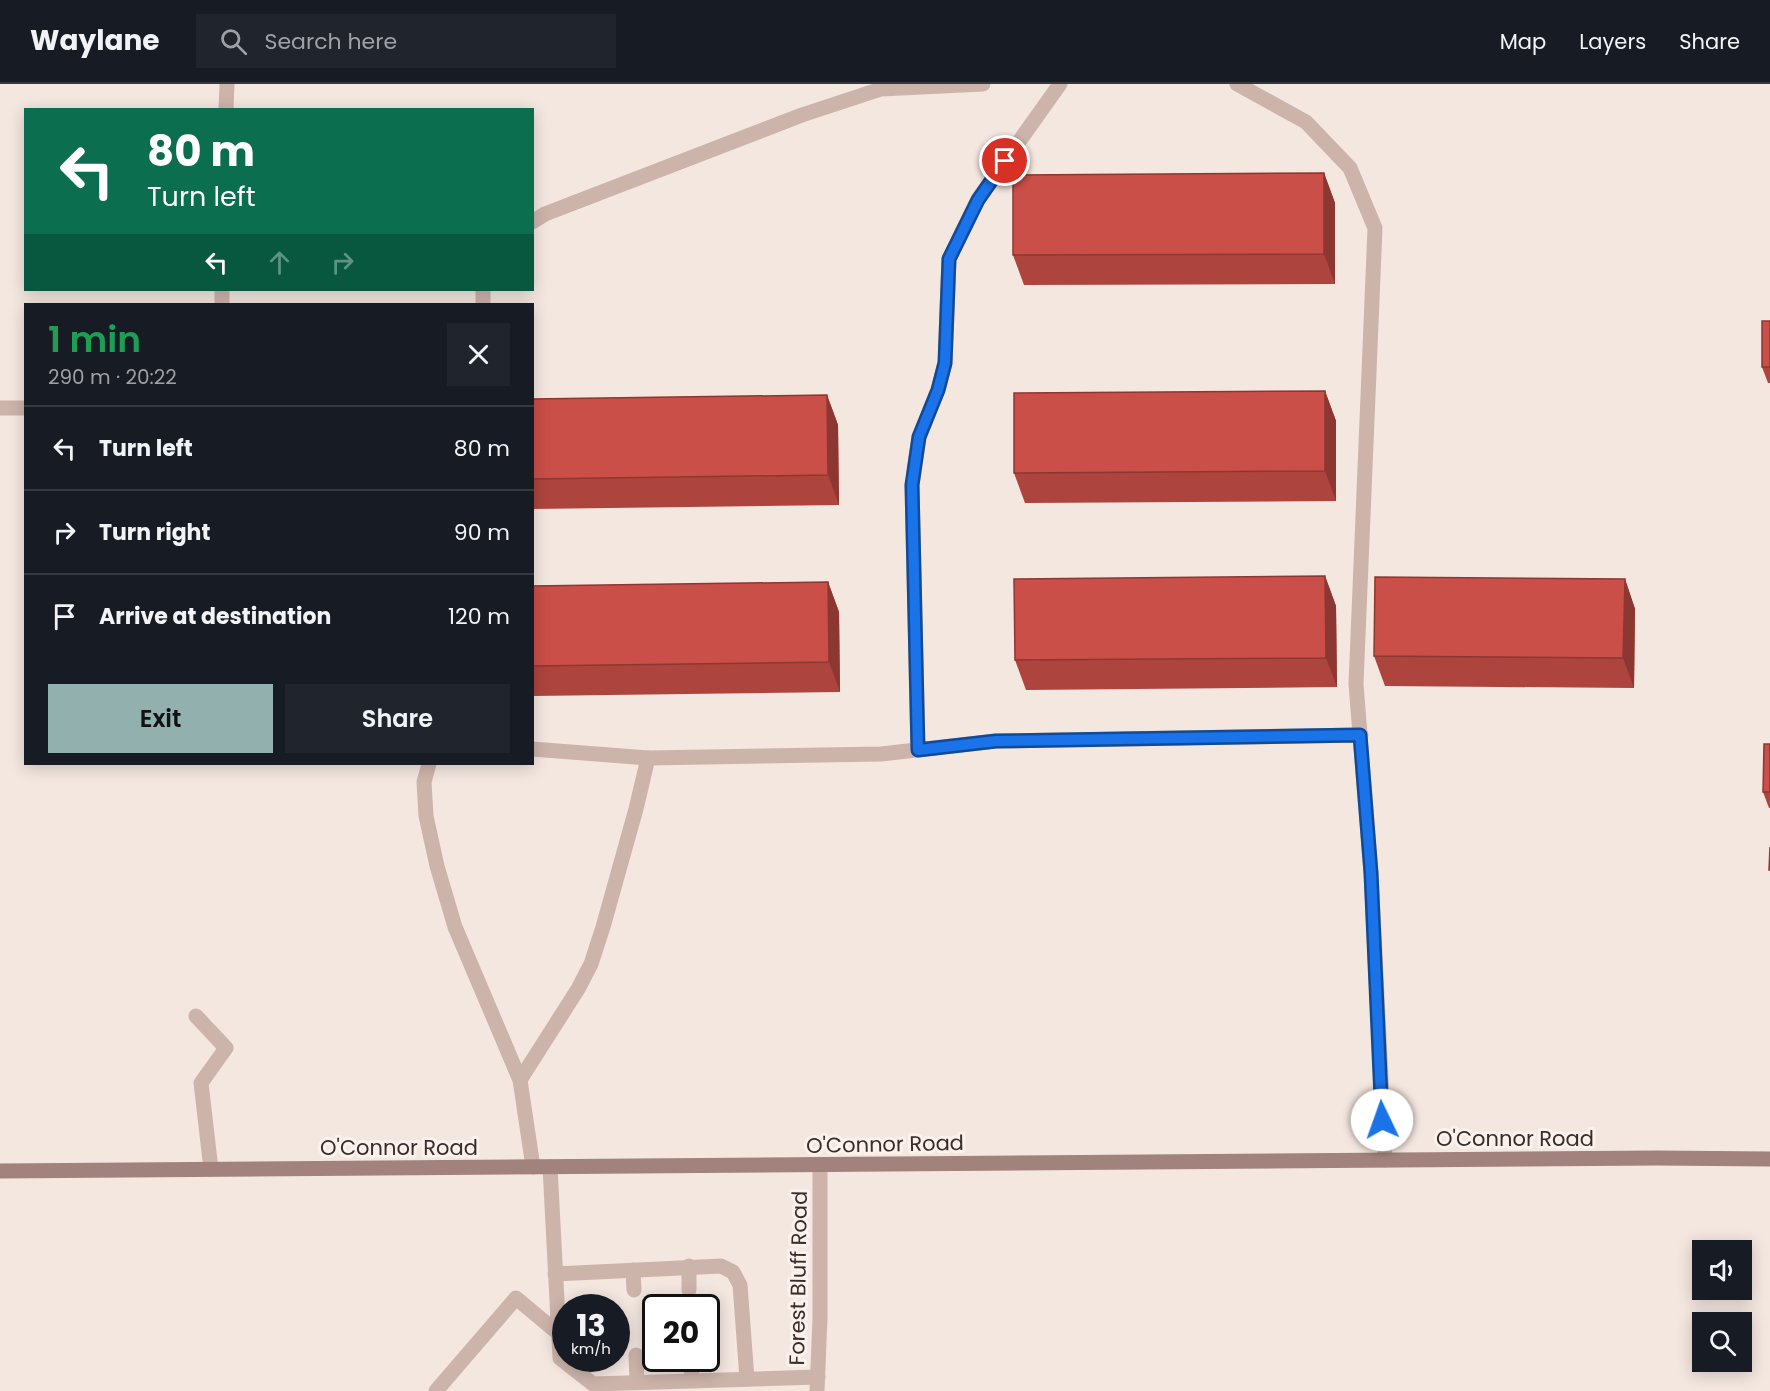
<!DOCTYPE html>
<html lang="en">
<head>
<meta charset="utf-8">
<style>
  :root { --surface:#171b24; --page:#20242c; --text:#f1f3f6; --muted:#9ea1a6; --line:#363941; --accent:#92b0ae }
  body { margin:0; font-family:Poppins,sans-serif; background:var(--page); color:var(--text); height:100vh; display:flex; flex-direction:column; font-size:22px; white-space:nowrap }
  * { box-sizing:border-box; margin:0 }
  p { font-size:20px; color:var(--muted) }
  .icon { flex:none; width:33px; height:33px; fill:none; stroke:currentColor; stroke-width:2; stroke-linecap:round; stroke-linejoin:round }
  .map { position:relative; flex:1; overflow:hidden }
  .side { position:absolute; left:24px; top:219px; width:510px; height:462px; display:flex; flex-direction:column; background:var(--surface); border-radius:0px; box-shadow:0 3px 15px #0003 }
  .side>* { flex:none }
  .top-card { position:absolute; left:24px; top:24px; width:510px; height:183px; border-radius:0px; box-shadow:0 3px 15px #0003; background:#0b6e4f; color:#fff; overflow:hidden }
  .fabs { position:absolute; left:1692px; top:1156px; display:grid; gap:12px }
  .fabs a { display:grid; place-items:center; width:60px; height:60px; border-radius:0px; background:var(--surface); box-shadow:0 3px 15px #0003; font-size:30px }
  .speed { position:absolute; left:552px; top:1210px; display:flex; gap:12px; font-size:30px; font-weight:700; text-align:center }
  .speed>* { display:grid; place-content:center; width:78px; height:78px; border-radius:50%; background:var(--surface); box-shadow:0 3px 15px #0003; line-height:1 }
  .speed small { font-size:15px; font-weight:400 }
  .speed .limit { border:3px solid #111; border-radius:9px; background:#fff; color:#111 }
  .pin { position:absolute; display:grid; place-items:center; width:51px; height:51px; color:#fff; margin:-26px; border:3px solid #fff; border-radius:50%; box-shadow:0 2px 6px #0007 }
  .me { position:absolute; width:66px; margin:-33px; rotate:357deg; stroke-linejoin:round; filter:drop-shadow(0 0 4px #0008) }
  .turn { display:flex; align-items:center; gap:21px; height:126px; padding:0 24px; font-size:27px }
  .turn .icon { width:78px; height:78px; stroke-width:2.5 }
  .turn b { display:block; font-size:42px; line-height:51px }
  .lanes { display:flex; align-items:center; height:57px; padding:0 24px; background:#0003; justify-content:center; gap:30px; direction:ltr }
  .lanes .off { opacity:.35 }
  .round { display:grid; place-items:center; flex:none; width:63px; height:63px; border-radius:0px; background:var(--page) }
  .overview { display:flex; align-items:center; justify-content:space-between; height:102px; padding:0 24px }
  h1 { font-size:36px; font-weight:600; line-height:45px; color:#1e9e55 }
  .action { display:flex; gap:12px; margin-top:auto; padding:12px 24px }
  .action a { flex:1; height:69px; border-radius:0px; background:var(--accent); color:#111; font-size:24px; font-weight:600; line-height:69px; text-align:center }
  .action a+a { background:var(--page); color:var(--text) }
  ul { padding:0; list-style:none }
  li { display:flex; align-items:center; gap:18px; height:84px; padding:0 24px; border-top:2px solid var(--line) }
  li div { flex:1 }
  li b { display:block; font-size:22px }
  li em { font-style:normal }
  header { display:flex; align-items:center; gap:36px; box-sizing:border-box; height:84px; padding:0 30px; background:var(--surface); border-bottom:2px solid var(--line) }
  header strong { font-size:28px }
  nav { display:flex; gap:33px; margin-inline-start:auto; font-size:21px }
  .search { width:420px; height:54px; background:var(--page); display:flex; align-items:center; gap:15px; box-sizing:border-box; padding:0 21px; border-radius:0px; color:var(--muted); font-size:22px }
  .map>svg:first-child { display:block }
</style>
</head>
<body>
<header>
<strong>Waylane</strong>
<div class="search"><svg class="icon" aria-label="search" viewBox="0 0 24 24"><circle cx="10" cy="10" r="6"/><path d="M15 15l6 6"/></svg>Search here</div>
<nav><a>Map</a><a>Layers</a><a>Share</a></nav>
</header>
<div class="map">
<svg width="1770" height="1307" viewBox="0 0 1770 1307">
  <rect width="100%" height="100%" fill="#f4e7e0"/>
  <g fill="none" stroke-linecap="round" stroke-linejoin="round">
    <!-- service -->
    <g stroke="#cdb4ab" stroke-width="15">
      <path d="M1237,0L1306,38L1350,84L1375,144L1356,600L1371,789L1385,1076"/>
      <path d="M532,138L545,130L802,31L881,5L983,0"/>
      <path d="M483,206V220"/>
      <path d="M918,666L912,401L919,353L938,306L945,279L949,175L978,115L1060,0"/>
      <path d="M648,674L881,670L996,657L1361,651"/>
      <path d="M429,680L424,698L426,732L437,782L455,843L520,996L533,1083"/>
      <path d="M196,932L226,964L201,999L211,1085"/>
      <path d="M520,996L578,905L591,880L603,843L636,725L648,674L532,665"/>
      <path d="M550,1083L560,1274L593,1300L818,1293"/>
      <path d="M689,1182V1206"/>
      <path d="M633,1186L634,1206"/>
      <path d="M555,1190L721,1182L733,1188L740,1201L747,1295"/>
      <path d="M636,1271L637,1298"/>
      <path d="M691,1275L692,1296"/>
      <path d="M436,1307L516,1214L558,1249"/>
    </g>
    <!-- minor -->
    <g stroke="#cdb4ab" stroke-width="15">
      <path d="M226,26L227,0"/>
      <path d="M222,220V206"/>
      <path d="M0,324H26"/>
    </g>
    <!-- tertiary -->
    <path stroke="#cdb4ab" stroke-width="15" d="M817,1307L820,1234V1081"/>
    <!-- secondary -->
    <path stroke="#a1827c" stroke-width="15" d="M0,1087L1657,1074L1770,1075"/>
  </g>
  <!-- wall -->
  <g fill="#ae443e">
    <path d="M1324,89L1335,119V200L1024,201L1013,171Z"/>
    <path d="M1770,237V299H1768L1762,283Z"/>
    <path d="M1325,307L1336,337V417L1025,419L1014,389Z"/>
    <path d="M827,311L838,341L839,421L532,425V315Z"/>
    <path d="M1325,492L1336,522L1337,603L1026,606L1015,576Z"/>
    <path d="M1625,495L1635,525L1634,604L1385,602L1374,572Z"/>
    <path d="M828,498L839,528L840,608L532,612V502Z"/>
    <path d="M1770,660V724H1769L1763,708Z"/>
  </g>
  <!-- shaded-wall -->
  <g fill="#8d3732">
    <path d="M1324,89L1335,119V200L1324,170Z"/>
    <path d="M1325,307L1336,337V417L1325,387Z"/>
    <path d="M827,311L838,341L839,421L828,391Z"/>
    <path d="M1325,492L1336,522L1337,603L1326,574Z"/>
    <path d="M1625,495L1635,525L1634,604L1623,574Z"/>
    <path d="M828,498L839,528L840,608L829,578Z"/>
  </g>
  <!-- building -->
  <g fill="#ca4f48" stroke="#8d3732" stroke-width="1.5">
    <path d="M1324,89V170L1013,171V91Z"/>
    <rect x="1762" y="237" width="8" height="46"/>
    <path d="M1325,307V387L1014,389V309Z"/>
    <path d="M827,311L828,391L532,395V315Z"/>
    <path d="M1325,492L1326,574L1015,576L1014,495Z"/>
    <path d="M1375,493L1625,495L1623,574L1374,572Z"/>
    <path d="M828,498L829,578L532,582V502Z"/>
    <path d="M1764,660H1770V708H1763Z"/>
    <path d="M1770,763V786H1769Z"/>
  </g>
  <g fill="none" stroke-linecap="round" stroke-linejoin="round">
    <defs>
      <path id="route" d="M1005,77L978,116L949,175L945,279L938,306L919,353L912,401L918,666L996,657L1360,651L1371,789L1382,1036"/>
    </defs>
    <!-- route casing -->
    <use href="#route" stroke="#114b97" stroke-width="15"/>
    <!-- route -->
    <use href="#route" stroke="#1a73e8" stroke-width="10"/>
  </g>
  <g text-anchor="middle" dominant-baseline="central" stroke-width="6" stroke-linejoin="round" paint-order="stroke">
    <!-- street labels -->
    <g font-size="21" fill="#3b2c2a" stroke="#fbf2ed">
      <text x="1515" y="1054">O'Connor Road</text>
      <text transform="translate(885 1060) rotate(-1)">O'Connor Road</text>
      <text x="399" y="1063">O'Connor Road</text>
      <text transform="translate(798 1194) rotate(-89)">Forest Bluff Road</text>
    </g>
  </g>
</svg>
<div class="fabs">
<a><svg class="icon" aria-label="sound" viewBox="0 0 24 24"><path d="M4 9h4l5-4v14l-5-4H4zM17 9q2 3 0 6"/></svg></a>
<a><svg class="icon" aria-label="search" viewBox="0 0 24 24"><circle cx="10" cy="10" r="6"/><path d="M15 15l6 6"/></svg></a>
</div>
<div class="speed"><div>13<small>km/h</small></div><div class="limit">20</div></div>
<div class="pin" style="left:1005px;top:77px;background:#d93025"><svg class="icon" aria-label="arrive" viewBox="0 0 24 24"><path d="M6 21V4h12l-3 4 3 4H6"/></svg></div>
<svg class="me" style="left:1382px;top:1036px" viewBox="-20 -20 40 40"><circle r="19" fill="#fff"/><path d="M0-13L10 11 0 6-10 11z" fill="#1a73e8"/></svg>
<div class="top-card">
<div class="turn"><svg class="icon" aria-label="left" viewBox="0 0 24 24"><path d="M17 20v-9H6M10 6l-5 5 5 5"/></svg><div><b>80 m</b>Turn left</div></div>
<div class="lanes"><svg class="icon" aria-label="left" viewBox="0 0 24 24"><path d="M17 20v-9H6M10 6l-5 5 5 5"/></svg><svg class="icon off" aria-label="ahead" viewBox="0 0 24 24"><path d="M12 20V5M6 11l6-6 6 6"/></svg><svg class="icon off" aria-label="right" viewBox="0 0 24 24"><path d="M7 20v-9h11M14 6l5 5-5 5"/></svg></div>
</div>
<section class="side">
<div class="overview"><div><h1>1 min</h1><p>290 m · 20:22</p></div><a class="round"><svg class="icon" aria-label="close" viewBox="0 0 24 24"><path d="M6 6l12 12M18 6L6 18"/></svg></a></div>
<ul>
<li><svg class="icon" aria-label="left" viewBox="0 0 24 24"><path d="M17 20v-9H6M10 6l-5 5 5 5"/></svg><div><b>Turn left</b></div><em>80 m</em></li>
<li><svg class="icon" aria-label="right" viewBox="0 0 24 24"><path d="M7 20v-9h11M14 6l5 5-5 5"/></svg><div><b>Turn right</b></div><em>90 m</em></li>
<li><svg class="icon" aria-label="arrive" viewBox="0 0 24 24"><path d="M6 21V4h12l-3 4 3 4H6"/></svg><div><b>Arrive at destination</b></div><em>120 m</em></li>
</ul>
<div class="action"><a>Exit</a><a>Share</a></div>
</section>
</div>
</body>
</html>
